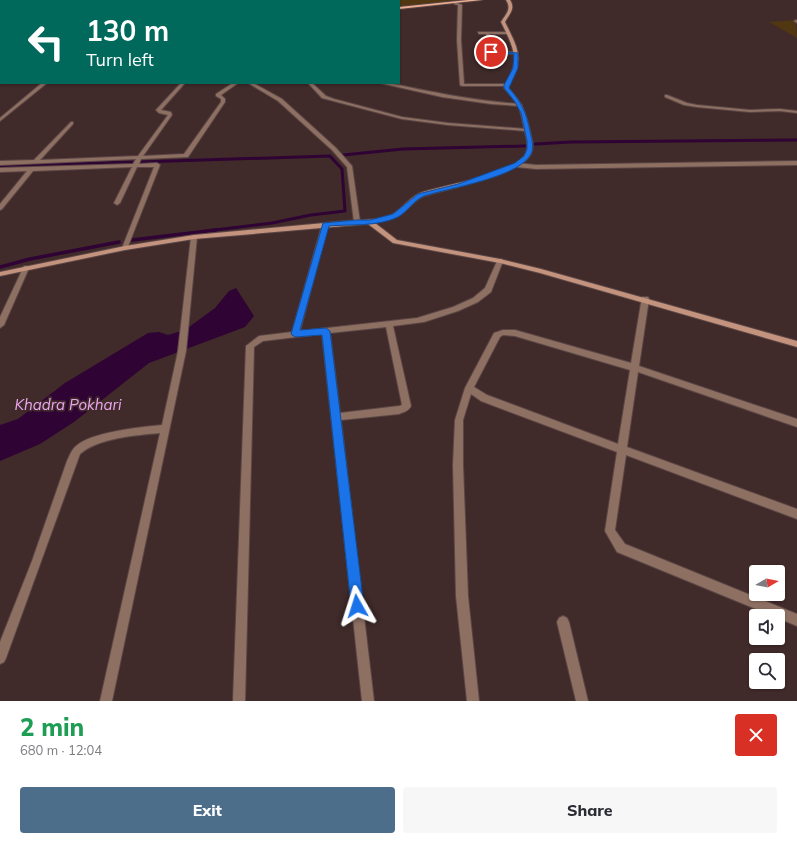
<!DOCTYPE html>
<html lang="en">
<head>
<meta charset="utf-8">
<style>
  :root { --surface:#fff; --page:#f7f7f7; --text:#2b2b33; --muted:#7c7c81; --accent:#4d6e8b }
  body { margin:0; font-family:Mulish,sans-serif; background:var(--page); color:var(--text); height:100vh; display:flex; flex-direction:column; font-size:15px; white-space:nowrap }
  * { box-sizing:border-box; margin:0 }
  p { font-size:13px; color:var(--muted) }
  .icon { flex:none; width:22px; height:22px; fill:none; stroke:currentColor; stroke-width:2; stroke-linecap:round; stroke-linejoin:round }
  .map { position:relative; height:701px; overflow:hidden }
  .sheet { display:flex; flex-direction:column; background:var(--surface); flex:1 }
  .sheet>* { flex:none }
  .top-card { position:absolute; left:0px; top:0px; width:400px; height:84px; box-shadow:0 1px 3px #0004; background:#00695c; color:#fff; overflow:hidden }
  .needle { width:26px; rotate:81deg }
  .buttons { position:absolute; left:749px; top:565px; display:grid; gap:8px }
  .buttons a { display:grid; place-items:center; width:36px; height:36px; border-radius:4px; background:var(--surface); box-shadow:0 1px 3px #0004; font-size:20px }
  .pin { position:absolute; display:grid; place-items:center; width:34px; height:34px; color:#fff; margin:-17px; border:2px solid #fff; border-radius:50%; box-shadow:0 1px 4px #0007 }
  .me { position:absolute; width:44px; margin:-22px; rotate:354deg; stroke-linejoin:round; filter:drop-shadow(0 0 3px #0008) }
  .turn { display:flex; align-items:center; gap:14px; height:84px; padding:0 20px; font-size:18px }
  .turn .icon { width:52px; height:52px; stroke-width:2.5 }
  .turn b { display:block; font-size:28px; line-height:34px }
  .round { display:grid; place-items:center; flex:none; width:42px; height:42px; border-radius:4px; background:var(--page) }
  .head { display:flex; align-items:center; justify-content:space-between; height:68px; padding:0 20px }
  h1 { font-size:24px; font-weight:800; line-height:30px; color:#1e9e55 }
  .action { display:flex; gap:8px; margin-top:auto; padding:8px 20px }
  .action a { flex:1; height:46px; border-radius:4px; background:var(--accent); color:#fff; font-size:16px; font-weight:800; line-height:46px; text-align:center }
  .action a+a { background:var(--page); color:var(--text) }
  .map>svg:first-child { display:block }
</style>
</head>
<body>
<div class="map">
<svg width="797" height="701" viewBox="0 0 797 701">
  <rect width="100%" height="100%" fill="#402a2a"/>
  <!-- green -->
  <g fill="#503712">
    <path d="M360,0H471L472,1C448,1 423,6 399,8V1Z"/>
    <path d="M796,20L797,38L769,22Z"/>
  </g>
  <!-- water -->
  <path fill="#2f0334" d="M236,288L254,316L245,327L149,363L74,422L40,444L0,461V425L18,419L65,383L148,333L159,332L168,335L185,330L215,308L229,291Z"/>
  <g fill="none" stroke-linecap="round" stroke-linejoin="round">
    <!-- stream-far1 -->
    <g stroke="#2f0334" stroke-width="3">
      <path d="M535,144L571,142L797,140"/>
      <path d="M343,155L403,149L525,146"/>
      <path d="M140,162L330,156L342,169L345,211L311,215L272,223L207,231"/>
      <path d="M0,166L133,162"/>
    </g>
    <!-- stream -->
    <g stroke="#2f0334" stroke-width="3.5">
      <path d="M132,240L216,230"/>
      <path d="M0,267L30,259L119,242"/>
    </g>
    <defs>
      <g id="street">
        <path d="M120,0H124L119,1Z"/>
        <path d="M150,0H154L149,1Z"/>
        <path d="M188,0H192L187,1Z"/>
        <rect x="322" y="0" width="4" height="1"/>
        <path d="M455,2L462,5L461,40L464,84H509V86H462L460,85L457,40L458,5L454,4Z"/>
        <path d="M796,20H797V23L794,21Z"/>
        <path d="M478,32H509L508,34H490L493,51L516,52L518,53L516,54L480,53L481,51H489L486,34H479Z"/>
        <rect x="0" y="45" width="1" height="2"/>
        <rect x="0" y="74" width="1" height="2"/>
        <path d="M42,83H47L0,121V118Z"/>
        <path d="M181,83H185L161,110L171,112L172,115L143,156L184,154L221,102V99L216,96V94L233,83H238L221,95L225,99V102L188,157L141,159L139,164L157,163L160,165L127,249L125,250L122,248L154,167H137L120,203L117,205L114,203L132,167L33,171L2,209L0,210V204L27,171L0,172V168L133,164L136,159L0,165V161L34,160L71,122H73V124L40,160L138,156L168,115L159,113L156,110Z"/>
        <path d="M248,83H253L282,99L336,148L352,166L360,222L359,223L357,224L354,222L347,167L332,150L278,101Z"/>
        <path d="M308,83H312L326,96L334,99L402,117L448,123L526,129L528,130L526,131L448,125L402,119L322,98Z"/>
        <path d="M380,83H388C432,92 475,101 520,104L522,105L520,106L491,104L442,97Z"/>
        <path d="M667,95L687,103L697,105L750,110L780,109L797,111V113L780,111L750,112L697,107L684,105L665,97V95Z"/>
        <path d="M797,161V165L536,169L517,167L514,165L517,163L536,165Z"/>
        <path d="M325,223L328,225L300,331L417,318L453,307L473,298L485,288L498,259H502L503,261L491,292L478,302L458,311L424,322L393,326L411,406C409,411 404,412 399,414L341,420L374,701H362L322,334L263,341L254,347L245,701H233L246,346L259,336L292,332L322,225ZM386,327L402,405L399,406L340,413L330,333Z"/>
        <path d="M194,235L197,237L186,351L112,701H100L160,433C137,435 98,438 80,454L6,658L4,662L0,664V642L32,561L67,461C69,457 71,451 75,447C90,432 140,427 162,425L178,351L191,237Z"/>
        <path d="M24,266H28L29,268L4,325L0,328V317Z"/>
        <path d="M642,297H648L649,299L639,366L797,419V427L638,372L627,447L797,509V519L626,455L615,530L625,544L797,614V626L778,618V616H773L617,552L605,531L617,452L481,401L471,394L463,420V465L468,596L479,701H467L456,596L453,465L455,420L465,388L494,333L503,330H515L631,363ZM503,335L515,336L630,370L618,444L487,395L474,387L500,337Z"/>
        <path d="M563,616L567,618L569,622L588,701H576L557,622L559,618Z"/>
      </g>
      <path id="secondary" d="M506,0H510C516,9 509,14 505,22C512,37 523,53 516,70C514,77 510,81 508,88C522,103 524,108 529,127C531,137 536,148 529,157C515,176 449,188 424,196C414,199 408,211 398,216C392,220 382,221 375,223L397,240L500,259L541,269L797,341V347L540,273L500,263L393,243L368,224L194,239L125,250L0,276V272L125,246L194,235L357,220C368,220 387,219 396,212C403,207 411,197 420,193C443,185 511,175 525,155C530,147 526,137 524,128C522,119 521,109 516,102C513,97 508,93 504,88C506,82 510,77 512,71C519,54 508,37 501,22C506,14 512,9 506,0Z"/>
      <g id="primary">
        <path d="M468,0H482L399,9V7Z"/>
        <rect x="0" y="9" width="1" height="2"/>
      </g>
    </defs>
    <!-- street casing -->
    <use href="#street" stroke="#5b4646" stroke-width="2"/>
    <!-- secondary casing -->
    <use href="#secondary" stroke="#5b4646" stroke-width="2"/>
    <!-- primary casing -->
    <use href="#primary" stroke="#5b4646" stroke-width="2"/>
    <!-- street -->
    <use href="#street" fill="#8e7062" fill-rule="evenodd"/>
    <!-- secondary -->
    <use href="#secondary" fill="#c3937d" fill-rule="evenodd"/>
    <!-- primary -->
    <use href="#primary" fill="#ecae92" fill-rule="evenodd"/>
  </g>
  <!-- route -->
  <path fill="#1a73e8" stroke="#114b97" d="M489,51L518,53V68L509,88C522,103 526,112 530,131C532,140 535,150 529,157C514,178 449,188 424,196C414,200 407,212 398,217C377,227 351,224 329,226L300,330L326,328L330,331L364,606L362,611L357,613L353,611L351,606L322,335L295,337L291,334L323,223L357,220H370L393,214L418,194L458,184L515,163L524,156L527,149V141L521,113L515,102L504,88V85L513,68L514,54L491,53Z"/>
  <g text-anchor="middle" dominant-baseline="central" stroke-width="3.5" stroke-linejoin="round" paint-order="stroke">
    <!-- water labels -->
    <g font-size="15" font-style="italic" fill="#eba6f1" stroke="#402a2a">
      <text x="68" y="404">Khadra Pokhari</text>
    </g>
  </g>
</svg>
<div class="buttons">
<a><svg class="needle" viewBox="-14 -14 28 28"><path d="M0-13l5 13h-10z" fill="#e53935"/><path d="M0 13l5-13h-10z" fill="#7c7c81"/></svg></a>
<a><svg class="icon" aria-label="sound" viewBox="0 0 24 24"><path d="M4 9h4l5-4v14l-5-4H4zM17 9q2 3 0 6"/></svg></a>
<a><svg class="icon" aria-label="search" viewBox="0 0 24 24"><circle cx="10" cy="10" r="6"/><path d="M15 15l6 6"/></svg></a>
</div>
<div class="pin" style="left:491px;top:52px;background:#d93025"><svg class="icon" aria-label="arrive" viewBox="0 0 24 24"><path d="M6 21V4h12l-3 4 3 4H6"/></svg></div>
<svg class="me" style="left:357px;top:606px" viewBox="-20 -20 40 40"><path d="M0-17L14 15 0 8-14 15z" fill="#1a73e8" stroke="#fff" stroke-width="4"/></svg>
<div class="top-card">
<div class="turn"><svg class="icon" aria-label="left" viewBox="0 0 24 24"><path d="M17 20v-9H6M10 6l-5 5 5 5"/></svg><div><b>130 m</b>Turn left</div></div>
</div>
</div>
<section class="sheet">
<div class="head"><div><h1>2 min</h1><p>680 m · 12:04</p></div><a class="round" style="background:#d93025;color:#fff"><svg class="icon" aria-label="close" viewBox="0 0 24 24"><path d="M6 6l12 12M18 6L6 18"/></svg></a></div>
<div class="action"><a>Exit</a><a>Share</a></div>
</section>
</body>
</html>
